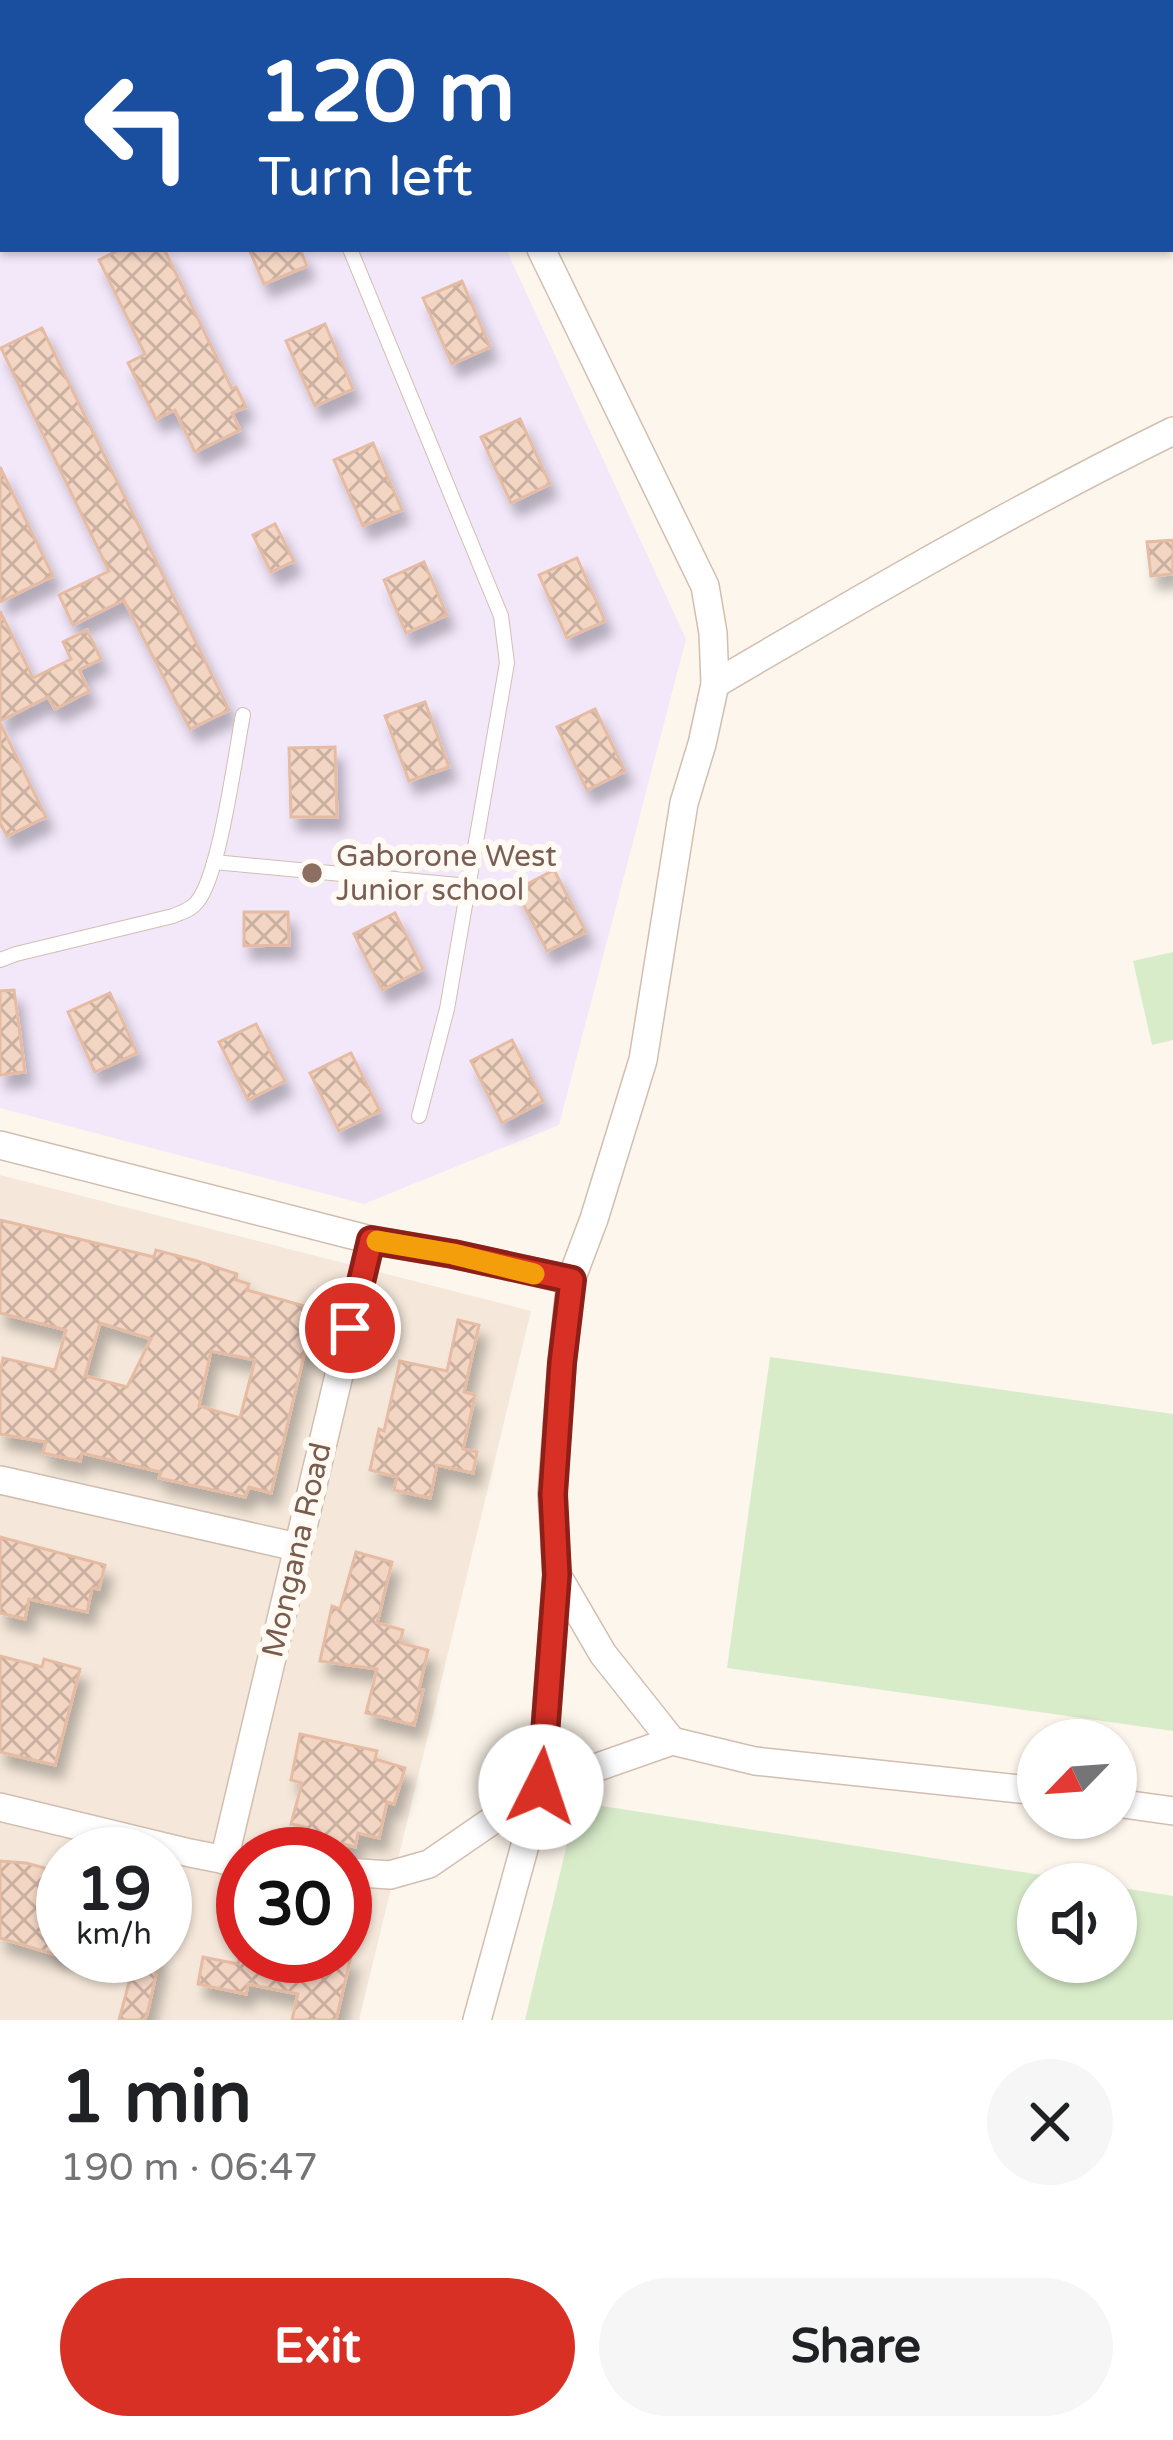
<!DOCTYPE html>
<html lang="en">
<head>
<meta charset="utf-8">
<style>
  :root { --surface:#fff; --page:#f6f6f6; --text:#202124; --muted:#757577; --accent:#d93025 }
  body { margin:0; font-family:"Varela Round",sans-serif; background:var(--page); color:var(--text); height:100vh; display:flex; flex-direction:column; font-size:45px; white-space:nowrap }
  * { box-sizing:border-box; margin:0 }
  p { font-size:39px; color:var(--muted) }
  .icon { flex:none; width:66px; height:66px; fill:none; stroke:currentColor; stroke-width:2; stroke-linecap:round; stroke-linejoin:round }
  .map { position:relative; height:2020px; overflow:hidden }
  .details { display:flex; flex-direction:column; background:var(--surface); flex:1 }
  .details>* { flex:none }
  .hud { position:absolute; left:0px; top:0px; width:1173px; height:252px; box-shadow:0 3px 9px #0004; background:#1a4fa0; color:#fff; overflow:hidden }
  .needle { width:78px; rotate:245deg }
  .controls { position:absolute; left:1017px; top:1719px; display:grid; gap:24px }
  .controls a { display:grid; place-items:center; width:120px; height:120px; border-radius:50%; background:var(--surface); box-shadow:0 3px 9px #0004; font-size:60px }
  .speed { position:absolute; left:36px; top:1827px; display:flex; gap:24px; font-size:60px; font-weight:700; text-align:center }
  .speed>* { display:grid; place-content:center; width:156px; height:156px; border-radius:50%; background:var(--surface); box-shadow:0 3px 9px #0004; line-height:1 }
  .speed small { font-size:30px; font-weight:400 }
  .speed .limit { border:18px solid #d22; background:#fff; color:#111 }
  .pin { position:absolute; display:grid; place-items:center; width:102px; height:102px; color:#fff; margin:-51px; border:6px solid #fff; border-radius:50%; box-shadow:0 3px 12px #0007 }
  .me { position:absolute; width:132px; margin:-66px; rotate:4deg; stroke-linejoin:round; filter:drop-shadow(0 0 9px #0008) }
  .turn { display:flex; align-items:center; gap:42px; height:252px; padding:0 60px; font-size:54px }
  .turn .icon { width:156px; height:156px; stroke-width:2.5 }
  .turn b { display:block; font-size:84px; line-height:102px }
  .round { display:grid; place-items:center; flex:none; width:126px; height:126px; border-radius:63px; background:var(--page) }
  .overview { display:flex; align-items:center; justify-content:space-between; height:204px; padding:0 60px }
  h1 { font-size:72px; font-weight:800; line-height:90px }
  .cta { display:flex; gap:24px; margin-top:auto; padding:24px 60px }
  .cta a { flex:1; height:138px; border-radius:72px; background:var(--accent); color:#fff; font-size:48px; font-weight:800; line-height:138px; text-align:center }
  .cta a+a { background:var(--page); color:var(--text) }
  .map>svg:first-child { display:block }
</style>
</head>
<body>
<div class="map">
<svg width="1173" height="2020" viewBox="0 0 1173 2020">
  <defs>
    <pattern id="building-cross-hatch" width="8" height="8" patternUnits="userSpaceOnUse" patternTransform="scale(3)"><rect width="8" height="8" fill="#f3d5c3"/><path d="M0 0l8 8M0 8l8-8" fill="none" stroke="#cab0a1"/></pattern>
    <filter id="shadow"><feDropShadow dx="7" dy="13" stdDeviation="6" flood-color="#0004"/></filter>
  </defs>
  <rect width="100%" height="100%" fill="#fdf6ec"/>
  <!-- residential -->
  <g fill="#f5e8da" fill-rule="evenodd">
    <path d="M0,0H571L565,3H3V63H0Z"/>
    <path d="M0,1175L531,1311L359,2020H0ZM63,1854H165V1956H63ZM243,1854H345V1956H243Z"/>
  </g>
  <!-- education -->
  <path fill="#f3e8fa" d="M0,128H3V249H506L686,639L559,1125L364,1204L0,1108Z"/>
  <!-- green -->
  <g fill="#d8ecc9">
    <path d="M1173,952V1040L1152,1045L1133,961Z"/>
    <path d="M770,1357L1173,1414V1731L727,1668Z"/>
    <path d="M577,1802L1098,1884H1038V1962H1116V1887L1173,1896V2020H525Z"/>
  </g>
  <!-- building -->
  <g fill="url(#building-cross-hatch)" stroke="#e6bba3" stroke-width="3" fill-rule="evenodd" filter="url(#shadow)">
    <path d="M121,249H164L232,389L236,387L246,407L232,413L240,430L195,452L175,410L156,419L128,363L145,354L99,260Z"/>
    <path d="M249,249H300L307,266L264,284Z"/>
    <path d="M462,281L490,347L452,364L423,298Z"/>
    <path d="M325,324L353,389L315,406L286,341Z"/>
    <path d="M42,328L229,710L190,729L124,600L73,625L59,595L109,571L1,348Z"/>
    <path d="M520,419L550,484L511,503L481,437Z"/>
    <path d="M373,443L402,510L363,526L334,460Z"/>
    <path d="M0,467L53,576L0,602Z"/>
    <path d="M275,524L294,561L271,572L253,535Z"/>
    <path d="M1173,540V574L1151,576L1147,542Z"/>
    <path d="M577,558L605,621L567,638L539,575Z"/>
    <path d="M424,562L447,615L406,633L384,580Z"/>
    <path d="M0,611L33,678L71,659L63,642L87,630L101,659L79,670L89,691L55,709L48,697L0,721Z"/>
    <path d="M425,702L449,767L409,781L385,716Z"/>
    <path d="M595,709L625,771L587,790L557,727Z"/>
    <path d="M0,723L46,817L7,836L0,823Z"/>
    <path d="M335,747L337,817H291L289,748Z"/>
    <path d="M554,870L586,932L547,951L516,890Z"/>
    <path d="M244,912H288L289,945L244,946Z"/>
    <path d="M395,913L423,969L382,990L354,934Z"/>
    <path d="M14,990L25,1072L0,1075V991Z"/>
    <path d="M110,993L137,1053L95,1072L68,1012Z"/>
    <path d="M256,1024L285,1081L248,1100L219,1042Z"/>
    <path d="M512,1040L543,1101L502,1123L471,1061Z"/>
    <path d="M351,1053L380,1111L339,1131L310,1073Z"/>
    <path d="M0,1220L154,1257L156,1250L197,1261L237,1274L236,1280L249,1284L247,1290L315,1309L271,1493L249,1487L245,1497L159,1478L161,1472L82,1453L80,1461L43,1453L46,1442L0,1434V1373L3,1358L55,1370L66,1330L0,1313ZM100,1323L151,1339L127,1387L85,1376ZM211,1351L255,1360L240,1418L199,1406Z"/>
    <path d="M458,1320L479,1325L464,1392L475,1395L463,1449L477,1452L473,1473L437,1465L430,1498L394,1490L397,1477L370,1470L379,1429L384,1431L400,1361L447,1371Z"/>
    <path d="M0,1537L105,1565L99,1589L92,1588L87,1612L29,1599L25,1619L0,1613Z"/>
    <path d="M356,1552L392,1562L377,1623L403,1630L400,1643L428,1650L419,1689L423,1690L414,1725L366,1713L377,1669L320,1661L332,1606L340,1609Z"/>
    <path d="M0,1656L42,1667L44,1659L80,1669L55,1765L0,1752Z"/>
    <path d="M300,1734L377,1751L375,1759L405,1768L394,1804L387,1802L379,1838L358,1833L355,1847L304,1834L305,1827L291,1824L302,1783L291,1780Z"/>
    <path d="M0,1861L26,1863L63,1873V1957L0,1938Z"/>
    <path d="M136,1956H160L147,2015L144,2020H119Z"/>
    <path d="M240,1956H351L336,2020H292L298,1994L248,1984L246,1994L198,1984L203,1957L238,1964Z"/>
  </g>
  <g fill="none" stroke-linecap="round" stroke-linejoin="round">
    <defs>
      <g id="service">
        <path d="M350,249L501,616L507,663L447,1009L419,1116"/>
        <path d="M214,862L469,886"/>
        <path d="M0,960L16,954L173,916C182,912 191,910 197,902C220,875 235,755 243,715"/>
      </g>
      <g id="minor">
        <path d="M0,95H3"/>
        <path d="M715,684C865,596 1016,508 1173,431"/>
        <path d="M0,1145L371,1240L453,1254L571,1280L594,1219L643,1060L684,803L702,744L715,684L713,633L705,586L541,249"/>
        <path d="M0,1480L297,1547"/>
        <path d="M557,1575L603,1654L672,1741"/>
        <path d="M1116,1803L1173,1811"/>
        <path d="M0,1807L190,1853L241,1863"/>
        <path d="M224,1860L371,1240"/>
        <path d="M345,1872L390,1875L429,1864L541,1787L672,1741L755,1761L1038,1791"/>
        <path d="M477,2020L541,1787L557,1575L552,1494L562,1363L571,1280"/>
      </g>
    </defs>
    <!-- service casing -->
    <use href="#service" stroke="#d1beb0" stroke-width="16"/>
    <!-- minor casing -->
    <use href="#minor" stroke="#d1beb0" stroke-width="30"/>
    <!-- service -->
    <use href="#service" stroke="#fff" stroke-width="14"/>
    <!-- minor -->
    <use href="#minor" stroke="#fff" stroke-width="27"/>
  </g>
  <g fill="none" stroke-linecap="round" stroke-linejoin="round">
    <defs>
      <path id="route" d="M350,1328L371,1240L453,1254L572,1280L562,1363L553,1494L557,1575L541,1787"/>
    </defs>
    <!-- route casing -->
    <use href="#route" stroke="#8d1f18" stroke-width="30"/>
    <!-- route -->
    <use href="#route" stroke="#d93025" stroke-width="21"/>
    <!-- slow -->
    <path stroke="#f59e0b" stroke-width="21" d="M377,1241L453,1254L534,1274"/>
  </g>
  <!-- markers -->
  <circle fill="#8d6e63" stroke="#fffaf3" stroke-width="4.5" cx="312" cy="873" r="12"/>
  <g text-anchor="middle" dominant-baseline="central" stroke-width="12" stroke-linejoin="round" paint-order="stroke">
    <!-- education labels -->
    <g font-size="30" fill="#785e54" stroke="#fffaf3" text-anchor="start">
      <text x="336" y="856">Gaborone West<tspan x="336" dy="34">Junior school</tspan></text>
    </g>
    <!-- street labels -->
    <g font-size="30" fill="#7a5c4d" stroke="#fffaf3">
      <text transform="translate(297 1550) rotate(-77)">Mongana Road</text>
    </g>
  </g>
</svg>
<div class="controls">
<a><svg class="needle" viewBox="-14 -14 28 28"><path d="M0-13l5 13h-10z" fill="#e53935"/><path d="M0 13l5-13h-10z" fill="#757577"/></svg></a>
<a><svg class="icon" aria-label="sound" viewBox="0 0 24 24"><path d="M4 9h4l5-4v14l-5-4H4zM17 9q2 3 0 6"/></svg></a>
</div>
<div class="speed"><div>19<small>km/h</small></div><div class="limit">30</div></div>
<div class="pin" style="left:350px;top:1328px;background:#d93025"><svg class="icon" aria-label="arrive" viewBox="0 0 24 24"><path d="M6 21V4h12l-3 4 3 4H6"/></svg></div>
<svg class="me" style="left:541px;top:1787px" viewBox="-20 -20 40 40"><circle r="19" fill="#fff"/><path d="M0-13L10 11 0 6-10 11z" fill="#d93025"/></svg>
<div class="hud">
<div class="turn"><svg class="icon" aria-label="left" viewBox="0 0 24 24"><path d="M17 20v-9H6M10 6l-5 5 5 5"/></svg><div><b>120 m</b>Turn left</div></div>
</div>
</div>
<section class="details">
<div class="overview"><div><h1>1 min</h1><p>190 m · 06:47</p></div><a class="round"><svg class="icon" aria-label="close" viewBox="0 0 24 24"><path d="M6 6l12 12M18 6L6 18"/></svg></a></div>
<div class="cta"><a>Exit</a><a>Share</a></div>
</section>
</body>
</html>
